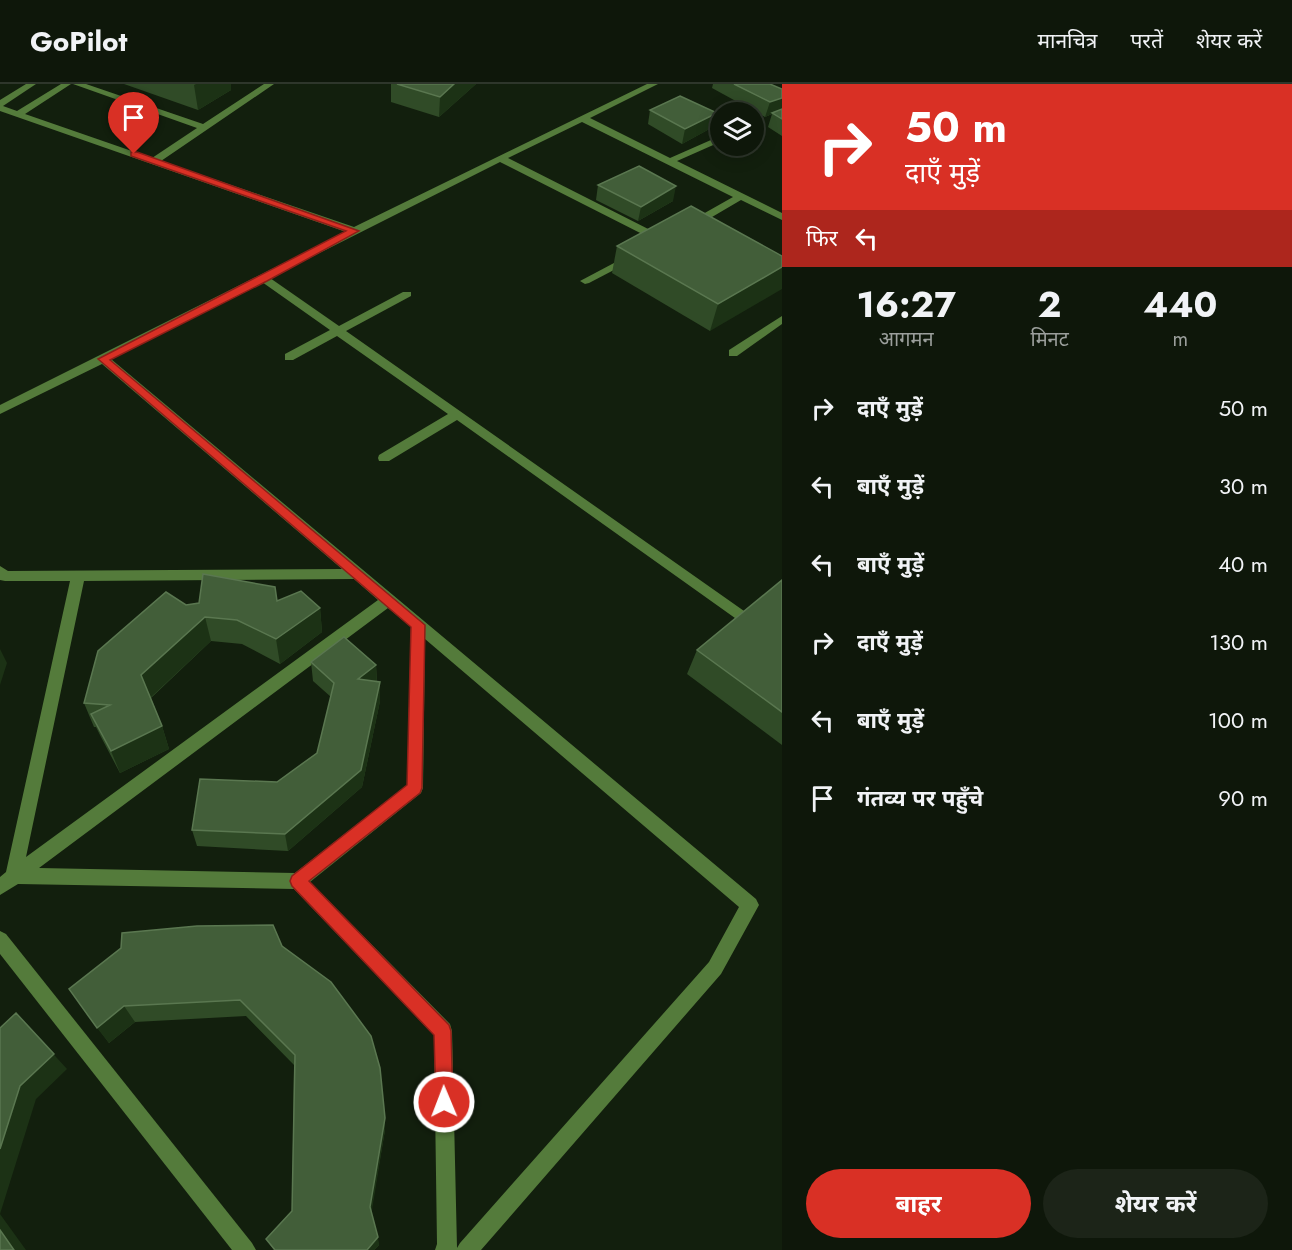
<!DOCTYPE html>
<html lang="hi">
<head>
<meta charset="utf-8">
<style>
  :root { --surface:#0e170a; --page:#1c2418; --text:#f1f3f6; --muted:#9b9f9c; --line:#2e362b; --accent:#d93025 }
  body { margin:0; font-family:Jost,"Noto Sans Devanagari",sans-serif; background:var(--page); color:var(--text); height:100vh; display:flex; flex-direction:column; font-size:22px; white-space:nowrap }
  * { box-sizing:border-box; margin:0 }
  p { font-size:20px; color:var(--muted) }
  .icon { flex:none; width:33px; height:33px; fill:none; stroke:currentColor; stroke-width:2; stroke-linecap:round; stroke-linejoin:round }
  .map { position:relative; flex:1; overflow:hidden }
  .drawer { display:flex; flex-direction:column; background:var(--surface); width:510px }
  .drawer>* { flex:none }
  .banner { background:#d93025; color:#fff; overflow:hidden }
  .tools { position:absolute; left:710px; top:18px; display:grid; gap:12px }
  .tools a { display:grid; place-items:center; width:54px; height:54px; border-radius:50%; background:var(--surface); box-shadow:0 3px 15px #0003,0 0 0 2px var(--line); font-size:30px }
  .pin { position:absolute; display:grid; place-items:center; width:51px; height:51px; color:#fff; margin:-62px -26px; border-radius:50% 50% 50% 0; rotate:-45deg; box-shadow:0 0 6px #0007 }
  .pin .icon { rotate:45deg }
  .me { position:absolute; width:66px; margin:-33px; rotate:359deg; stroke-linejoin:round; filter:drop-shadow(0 0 4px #0008) }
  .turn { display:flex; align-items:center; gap:21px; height:126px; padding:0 24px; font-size:27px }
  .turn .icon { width:78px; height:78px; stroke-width:2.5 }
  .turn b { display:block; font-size:42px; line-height:51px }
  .then { display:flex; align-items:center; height:57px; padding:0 24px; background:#0003; gap:12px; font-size:22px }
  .eta { display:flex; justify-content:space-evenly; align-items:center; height:102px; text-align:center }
  .eta b { font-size:36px; font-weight:700; line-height:42px }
  .button { display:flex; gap:12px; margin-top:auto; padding:12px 24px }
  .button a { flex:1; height:69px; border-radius:36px; background:var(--accent); color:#fff; font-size:24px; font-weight:700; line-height:69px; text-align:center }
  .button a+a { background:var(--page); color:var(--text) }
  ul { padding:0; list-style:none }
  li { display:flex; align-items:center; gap:18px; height:78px; padding:0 24px }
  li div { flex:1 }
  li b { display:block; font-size:22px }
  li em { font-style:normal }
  header { display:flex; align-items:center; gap:36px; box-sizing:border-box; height:84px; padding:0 30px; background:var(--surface); border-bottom:2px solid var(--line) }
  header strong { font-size:28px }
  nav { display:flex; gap:33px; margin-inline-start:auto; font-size:21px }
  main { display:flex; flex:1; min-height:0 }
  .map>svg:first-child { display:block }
</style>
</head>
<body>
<header>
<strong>GoPilot</strong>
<nav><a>मानचित्र</a><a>परतें</a><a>शेयर करें</a></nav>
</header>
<main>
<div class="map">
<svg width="782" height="1166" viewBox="0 0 782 1166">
  <rect width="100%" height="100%" fill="#121f0d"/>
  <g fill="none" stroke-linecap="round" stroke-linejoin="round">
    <!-- minor -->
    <g fill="#547b3b" fill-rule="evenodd">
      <path d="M26,0H36L3,22L17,27L61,0H71L25,30L152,74L197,44L73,0H86L203,40L264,0H274L161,77L354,143L647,0H658L590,34L670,74L720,52V58L677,77L782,129V136L741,116L695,143H687V139L733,113L582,38L508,74L664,153V157H656L500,78L270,194L339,242L403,208H411V212L346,247L754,534L756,538L754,542L749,544L457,336L389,377H379L378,374L379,371L448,330L337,252L293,276H285V270L330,246L262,198L111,275L756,815L759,821L721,890L481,1166H435L437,1160L434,951L294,805L18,800L0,811V793L6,788L70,497H5L0,496V482L8,487L342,485L102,280L0,330V321L346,148L0,27V16ZM354,495L378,516L26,773L84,497ZM388,524L411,543L407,701L295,789L39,784ZM425,555L739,823L709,878L460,1159L457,1164L452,947L450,940L310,798L421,709L423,704Z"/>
      <path d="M761,35L764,36V40L753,44V38Z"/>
      <path d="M631,170L636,173L635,175L589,199L585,200L580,197Z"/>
      <path d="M782,232V240L737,272H729V266Z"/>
      <path d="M0,847L6,850L252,1159L256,1166H232L0,870Z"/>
    </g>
  </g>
  <!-- wall -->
  <g fill="#304b27">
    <path d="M124,0H231V6L198,26Z"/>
    <path d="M391,0H476L439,33L391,18Z"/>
    <path d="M713,0H770L782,5V52L768,43L772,30L765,33L712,4Z"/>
    <path d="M650,26L717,29L713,43L682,60L648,40Z"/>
    <path d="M598,101L673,117L638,137L596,116Z"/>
    <path d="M617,162L782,172L710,247L612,189Z"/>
    <path d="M782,496V661L687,590L697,566Z"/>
    <path d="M277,517L320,524L322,548L280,580L242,560L211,557L151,614L162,642L169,665L120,689L101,653L96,643H94L84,619L186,521Z"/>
    <path d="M311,578L376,581L377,598L380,617L362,703L288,767L197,762L192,746L277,698L317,669L331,613L313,597Z"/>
    <path d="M282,862L385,1034V1046L371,1128L379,1161L374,1166H274L266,1155L292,1127L294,981L246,932L135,938L109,959L69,905Z"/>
  </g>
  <!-- shaded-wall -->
  <g fill="#1c3215">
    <path d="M196,0H231V6L198,26L194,1Z"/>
    <path d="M454,0H476L439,33L440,13Z"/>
    <path d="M782,14V27L772,29V30L765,33L770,18Z"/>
    <path d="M717,29L713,43L682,60L685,45Z"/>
    <path d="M676,102L673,117L638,137L641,123Z"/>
    <path d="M782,183V205L710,247L718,220Z"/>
    <path d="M320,524L322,548L280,580L276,555Z"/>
    <path d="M205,533L211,557L149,615L141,591Z"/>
    <path d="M0,565L7,579L0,601Z"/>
    <path d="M376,581L377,600L358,595Z"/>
    <path d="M380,598V617L362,703L288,767L285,750Z"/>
    <path d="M162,642L169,665L120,689L111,667Z"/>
    <path d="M124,922L135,938L109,959L97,944Z"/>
    <path d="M16,929L67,985L36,1015L0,1130V1065Z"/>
    <path d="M385,1034V1046L371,1132L370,1123Z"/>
    <path d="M0,1130L26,1166H14L0,1146Z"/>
    <path d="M378,1153L379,1161L374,1166H367Z"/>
  </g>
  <!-- building -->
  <g fill="#425e39" stroke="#5a7750" stroke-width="1.5">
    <path d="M397,0H454L440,13Z"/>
    <path d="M734,0H770L782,5V14L770,18Z"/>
    <path d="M680,12L717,29L685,45L650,26Z"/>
    <path d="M782,25V35L772,29Z"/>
    <path d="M639,82L676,102L641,123L598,101Z"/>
    <path d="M691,122L782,172V183L718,220L617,162Z"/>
    <path d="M203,490L275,503L277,517L301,507L320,524L276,555L237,536L205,533L141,591L162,642L111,667L91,630L110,621L84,619L98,567L166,508L186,521L199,519Z"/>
    <path d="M782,496V628L697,566Z"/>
    <path d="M344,553L376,581L358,595L380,598L361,686L285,750L192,746L200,695L277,698L317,669L334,599L311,578Z"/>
    <path d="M273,841L282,862L331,898L371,952L380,984L385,1034L370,1123L378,1153L367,1166H275L266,1155L292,1127L295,971L240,916L124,922L97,944L69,905L121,864L122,849L197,842Z"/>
    <path d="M16,929L54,970L20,1002L0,1065V944Z"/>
    <path d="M0,1146L14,1166H0Z"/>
  </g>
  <!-- route -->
  <path fill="#d93025" stroke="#8d1f18" stroke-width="1.5" d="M131,68H137L359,147L267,197L110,276L425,541L422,704L420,709L309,797L449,941L451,947L453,1018L451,1025L444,1027L438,1025L436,1018L434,951L292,802L290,797L292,792L407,701L411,543L98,275L346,147L131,72Z"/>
</svg>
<div class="tools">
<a><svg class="icon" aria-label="layers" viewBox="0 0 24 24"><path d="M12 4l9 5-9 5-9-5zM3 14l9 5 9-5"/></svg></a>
</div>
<div class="pin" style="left:134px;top:70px;background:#d93025"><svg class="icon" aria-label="arrive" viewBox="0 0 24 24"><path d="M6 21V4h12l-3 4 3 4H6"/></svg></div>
<svg class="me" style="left:444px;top:1018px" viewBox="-20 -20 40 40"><circle r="17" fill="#d93025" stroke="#fff" stroke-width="3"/><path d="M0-11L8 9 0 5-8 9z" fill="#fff"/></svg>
</div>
<section class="drawer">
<div class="banner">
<div class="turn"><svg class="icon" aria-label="right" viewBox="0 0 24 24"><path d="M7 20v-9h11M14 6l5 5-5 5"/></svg><div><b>50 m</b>दाएँ मुड़ें</div></div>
<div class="then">फिर<svg class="icon" aria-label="left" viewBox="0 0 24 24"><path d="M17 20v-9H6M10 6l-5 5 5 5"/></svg></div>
</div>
<div class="eta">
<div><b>16:27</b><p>आगमन</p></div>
<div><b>2</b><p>मिनट</p></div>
<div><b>440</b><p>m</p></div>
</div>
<ul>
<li><svg class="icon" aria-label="right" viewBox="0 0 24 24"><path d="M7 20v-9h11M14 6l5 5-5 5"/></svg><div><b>दाएँ मुड़ें</b></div><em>50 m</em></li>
<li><svg class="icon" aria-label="left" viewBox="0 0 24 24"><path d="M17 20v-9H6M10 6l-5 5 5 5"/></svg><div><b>बाएँ मुड़ें</b></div><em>30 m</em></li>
<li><svg class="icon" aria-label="left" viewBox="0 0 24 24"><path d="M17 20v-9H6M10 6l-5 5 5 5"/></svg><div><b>बाएँ मुड़ें</b></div><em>40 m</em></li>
<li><svg class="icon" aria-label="right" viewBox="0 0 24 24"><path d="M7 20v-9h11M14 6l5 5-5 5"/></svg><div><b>दाएँ मुड़ें</b></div><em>130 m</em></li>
<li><svg class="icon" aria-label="left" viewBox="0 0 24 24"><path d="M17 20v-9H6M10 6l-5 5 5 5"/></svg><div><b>बाएँ मुड़ें</b></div><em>100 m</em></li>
<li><svg class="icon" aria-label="arrive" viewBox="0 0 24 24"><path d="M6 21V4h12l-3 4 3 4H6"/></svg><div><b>गंतव्य पर पहुँचे</b></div><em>90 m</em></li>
</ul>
<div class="button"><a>बाहर</a><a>शेयर करें</a></div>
</section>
</main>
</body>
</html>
